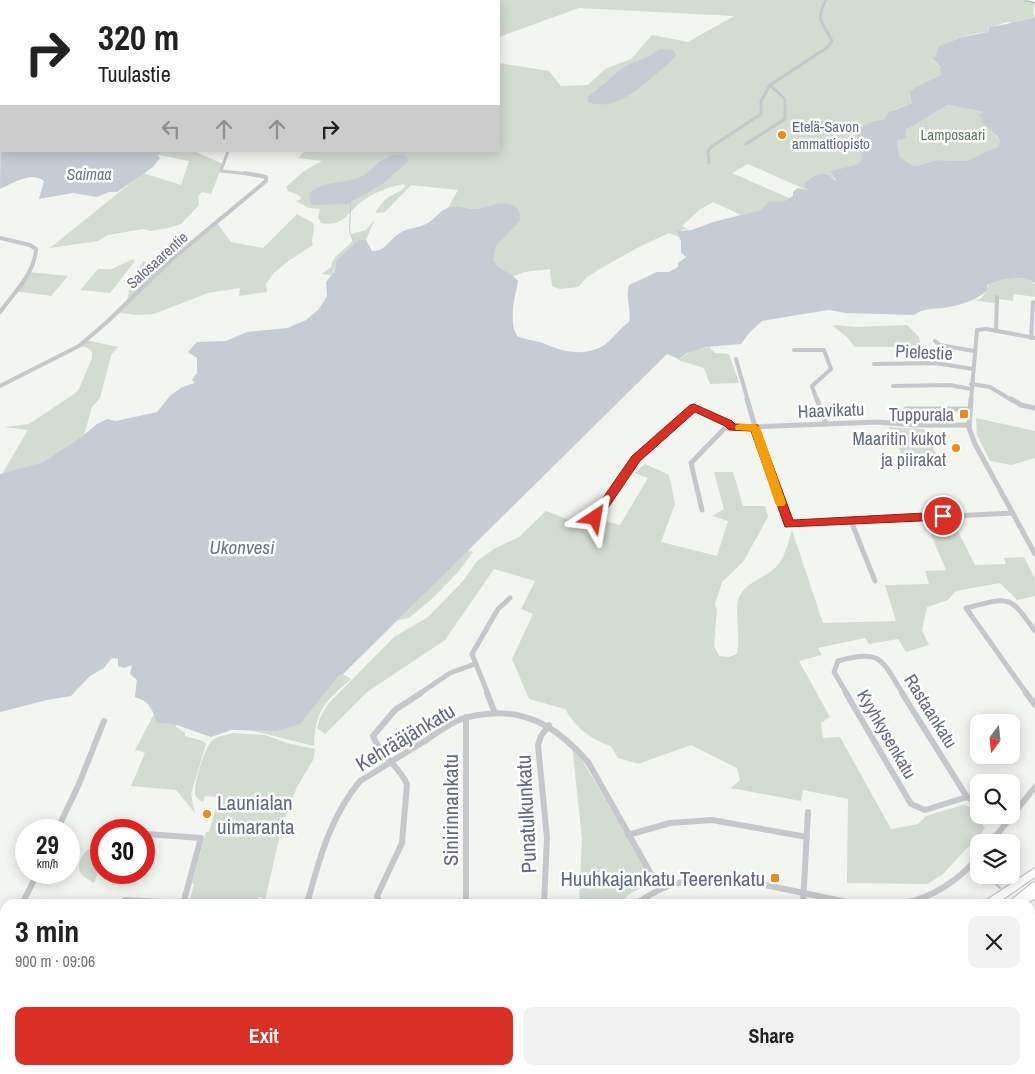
<!DOCTYPE html>
<html lang="en">
<head>
<meta charset="utf-8">
<style>
  :root { --surface:#fff; --page:#f2f2f2; --text:#222; --muted:#767676; --accent:#d93025 }
  body { margin:0; font-family:"Archivo Narrow",sans-serif; background:var(--page); color:var(--text); height:100vh; display:flex; flex-direction:column; font-size:19px; white-space:nowrap }
  * { box-sizing:border-box; margin:0 }
  p { font-size:16px; color:var(--muted) }
  .icon { flex:none; width:28px; height:28px; fill:none; stroke:currentColor; stroke-width:2; stroke-linecap:round; stroke-linejoin:round }
  .map { position:relative; flex:1; overflow:hidden }
  .drawer { position:absolute; left:0px; top:899px; width:1035px; height:176px; display:flex; flex-direction:column; background:var(--surface); border-radius:15px 15px 0 0; box-shadow:0 2px 12px #0003 }
  .drawer>* { flex:none }
  .hud { position:absolute; left:0px; top:0px; width:500px; height:152px; box-shadow:0 2px 12px #0003; background:#fff; color:var(--text); overflow:hidden }
  .needle { width:32px; rotate:195deg }
  .fabs { position:absolute; left:970px; top:714px; display:grid; gap:10px }
  .fabs a { display:grid; place-items:center; width:50px; height:50px; border-radius:10px; background:var(--surface); box-shadow:0 2px 12px #0003; font-size:25px }
  .speed { position:absolute; left:15px; top:819px; display:flex; gap:10px; font-size:25px; font-weight:700; text-align:center }
  .speed>* { display:grid; place-content:center; width:65px; height:65px; border-radius:50%; background:var(--surface); box-shadow:0 2px 12px #0003; line-height:1 }
  .speed small { font-size:12px; font-weight:400 }
  .speed .limit { border:8px solid #d22; background:#fff; color:#111 }
  .pin { position:absolute; display:grid; place-items:center; width:42px; height:42px; color:#fff; margin:-21px; border:2px solid #fff; border-radius:50%; box-shadow:0 1px 5px #0007 }
  .me { position:absolute; width:55px; margin:-28px; rotate:33deg; stroke-linejoin:round; filter:drop-shadow(0 0 4px #0008) }
  .turn { display:flex; align-items:center; gap:18px; height:105px; padding:0 15px; font-size:22px }
  .turn .icon { width:65px; height:65px; stroke-width:2.5 }
  .turn b { display:block; font-size:35px; line-height:42px }
  .lanes { display:flex; align-items:center; height:48px; padding:0 15px; background:#0003; justify-content:center; gap:25px; direction:ltr }
  .lanes .off { opacity:.35 }
  .round { display:grid; place-items:center; flex:none; width:52px; height:52px; border-radius:10px; background:var(--page) }
  .overview { display:flex; align-items:center; justify-content:space-between; height:85px; padding:0 15px }
  h1 { font-size:30px; font-weight:700; line-height:38px }
  .cta { display:flex; gap:10px; margin-top:auto; padding:10px 15px }
  .cta a { flex:1; height:58px; border-radius:10px; background:var(--accent); color:#fff; font-size:20px; font-weight:700; line-height:58px; text-align:center }
  .cta a+a { background:var(--page); color:var(--text) }
  .map>svg:first-child { display:block }
</style>
</head>
<body>
<div class="map">
<svg width="1035" height="1074" viewBox="0 0 1035 1074">
  <rect width="100%" height="100%" fill="#f3f5f0"/>
  <!-- green -->
  <g fill="#d2dcd1">
    <path d="M375,0H1035L1033,12L1035,17L1015,23L1007,22L988,28V32C970,34 945,38 936,56L932,57L934,61L941,69L942,75C934,76 916,88 909,94L912,103C902,107 889,108 885,120L858,140C862,150 865,154 860,164L830,171L837,181L830,176L819,175L811,191H809L748,164L732,173L789,198L784,201H778L761,210L741,215L713,202L699,210L682,226L689,230L684,229L677,233L679,237L669,233L639,247L603,267L587,277L578,287L560,289L552,286L550,269L525,272L514,276L467,274L519,222C518,191 494,208 476,209C466,209 458,206 448,208L458,190L411,185L385,212L376,213V211C379,207 383,201 387,198C393,194 399,193 405,187L404,184C389,187 377,191 364,200C347,211 346,227 321,223L318,217L320,209L309,208L296,201L302,199L298,195L288,191L286,187L304,171L322,161L298,158L305,151H499V63L549,71L561,86L588,85L605,69L631,59L652,35L688,42L734,16L579,8L499,37V1H373Z"/>
    <path d="M948,105L984,112L982,119C987,126 997,135 1000,142L998,148L966,161L937,160L916,166H913L900,157L897,141L905,133L906,130Z"/>
    <path d="M162,151H194L223,164L211,194L202,192L198,196L199,205L181,224L168,228L151,231L143,229L108,235L98,241L50,248L143,173L181,185L189,161L159,155Z"/>
    <path d="M297,214L313,223C316,231 310,239 313,245L287,262L274,273L266,284L267,292L239,296L240,288L208,293L154,314L136,315L114,312L127,300L131,283L143,261L161,269L217,223L231,242L263,248Z"/>
    <path d="M375,219L366,240H363L335,266L332,275L322,274L331,267C332,255 346,250 352,241L351,234L366,230Z"/>
    <path d="M133,259L135,261L110,293L80,290L98,269H112Z"/>
    <path d="M28,272L68,276L51,296L14,291Z"/>
    <path d="M1012,277L1026,279L1035,284V297L1014,294L1013,301L999,299V304L974,300L980,299L988,290V285Z"/>
    <path d="M836,325L856,327L907,325L919,337L920,345L915,347H855L847,337L833,326Z"/>
    <path d="M86,340L118,347L111,355L100,398L92,407L84,435L43,462L2,474L28,430L4,427L29,424L74,394L79,389L92,358V352L88,348L79,346Z"/>
    <path d="M709,347L715,353L729,354L739,383L710,384L704,368L678,360L691,351Z"/>
    <path d="M976,418L1035,431V458L1011,465L990,461L977,435Z"/>
    <path d="M889,427L924,429L941,464L907,466Z"/>
    <path d="M645,464L669,475L675,504L661,542L717,556L728,521L712,516L724,509L714,472H733L743,506H765L768,517L743,562L722,582L715,604L717,610L714,646L719,656L729,657L737,654C741,638 734,609 739,597C746,582 764,578 775,568C785,558 788,543 792,530L823,623L896,621L885,585L929,584L925,571L946,570L926,523L953,521L975,565L1006,564L1004,558L1024,557L1035,579V596L1017,600L1000,583L956,591L948,600L927,607L922,630L929,645L906,652L898,639L869,644L865,638L818,648L822,655L799,661L830,717L821,723L823,738L840,737L891,829L918,824L926,816L963,805C975,806 980,819 985,829L942,875L927,884L847,883L848,799L803,790L801,801L731,788L740,780L737,768L691,745L638,764L618,758L611,746C590,739 576,728 565,709L529,699L512,659L533,614L521,609L535,581L494,569L445,640L367,692L325,734L317,728L320,718L328,704L394,637L428,617L463,581L477,561L494,549L519,537L546,511L590,528L605,521L620,525L648,478L634,473Z"/>
    <path d="M463,550L473,552L459,571L433,598L409,618L394,621L343,674L351,679C325,702 315,709 314,746L250,730Z"/>
    <path d="M137,679L177,725L176,727L185,733V736L203,741L206,744L191,794L195,813L176,790L131,786L145,753L137,750L134,752L154,714L145,700L135,697Z"/>
    <path d="M233,733L265,735L287,743L315,749L313,760L297,787L282,826L265,900L259,896L257,904H189L194,884L192,883L206,832H209L219,797L205,796L203,802C199,800 196,798 195,794C193,785 205,748 211,742C216,736 226,735 233,733Z"/>
    <path d="M572,745L584,763L653,881L628,895L620,904H579L582,839Z"/>
    <path d="M89,849H101V864L94,883C89,880 83,877 80,872C77,864 82,853 89,849Z"/>
    <path d="M1035,926V1074H923L925,1070H1030V929Z"/>
    <path d="M485,1070H560L559,1074H485Z"/>
  </g>
  <!-- water -->
  <g fill="#c6ccd4" fill-rule="evenodd">
    <path d="M1035,17V283C1017,273 1005,279 987,285L988,290C976,301 960,305 944,308C933,309 923,308 914,315L845,313L829,310L797,315L762,321L750,332L741,344L706,347L687,353L679,359L667,354L343,674L339,675L300,724L277,731L231,730L211,737L177,725L168,723H157C153,709 149,701 135,697L137,680L130,674L132,665L124,668L118,666V659L112,658L104,668L90,676L71,696L47,700L0,712V474L43,462L84,435L97,424L107,419L116,421L157,412L170,396L182,387L195,383L192,380L197,373V358L188,352L197,342L226,341L247,332L287,328L306,320L319,309L327,296L326,282L334,272L337,260L359,240H366L372,251C386,252 390,238 400,233C407,228 418,228 426,224C435,220 439,210 450,207C459,205 467,209 476,209C488,208 498,201 510,204C518,207 522,214 519,222L496,246L493,260C499,271 511,272 518,281C515,298 508,319 517,336C525,340 535,340 543,343C563,352 583,357 603,346C612,340 619,329 629,322C632,310 625,298 629,285L657,272H669L678,267V263L686,257L681,253V241L677,233L678,231L692,230L713,222L761,210L769,202L784,201L793,196V192L798,188L811,191L805,188L804,184C809,178 821,170 830,176C833,178 834,180 837,181L830,171L859,164C866,152 858,146 857,133C865,123 872,121 884,120L889,112L912,103L909,92C914,88 937,76 941,75L940,67L931,57L936,56L939,46L962,37L988,32L989,27C993,27 1032,19 1035,17ZM948,105L984,112L979,115L982,119L981,121L998,137L1000,142L998,147L966,161L937,160L916,166H913L900,157L897,141L906,137V130Z"/>
    <path d="M660,49L673,50L676,55C671,63 663,68 656,74C641,88 610,114 587,101L588,96C602,88 612,74 626,66C639,59 647,59 660,49Z"/>
    <path d="M1,98V151H162L158,156L160,158L153,167L117,192H109L97,197L73,193L39,199L44,181C32,171 12,183 0,189Z"/>
    <path d="M393,155H403L407,157L408,161L384,183L348,204L311,205L309,194C320,181 345,184 360,177C368,174 373,167 379,162C383,159 389,157 393,155Z"/>
  </g>
  <g fill="none" stroke-linecap="round" stroke-linejoin="round">
    <!-- stream-far1 -->
    <path stroke="#c6ccd4" stroke-width="1" d="M350,203C353,217 344,231 356,243"/>
    <!-- stream -->
    <path stroke="#c6ccd4" stroke-width="2" d="M986,875L1000,888"/>
    <defs>
      <path id="major" d="M1026,0H1035V2Z"/>
      <g id="highway">
        <path d="M1035,868V877L996,904H984L985,901Z"/>
        <path d="M1035,882V899L1024,904H1009L1010,901L1032,883Z"/>
        <path d="M836,1070H846L844,1074H834Z"/>
        <path d="M854,1070H865L863,1074H852Z"/>
      </g>
    </defs>
    <!-- major casing -->
    <use href="#major" stroke="#b8babf" stroke-width="3"/>
    <!-- highway casing -->
    <use href="#highway" stroke="#b8b9bd" stroke-width="2"/>
    <!-- minor-far3 -->
    <g stroke="#c6c7cc" stroke-width="3">
      <path d="M146,1L148,0"/>
      <path d="M350,1L354,0"/>
      <path d="M746,144L785,119V99L770,85"/>
      <path d="M228,151L221,171L258,175"/>
      <path d="M709,163L708,151L711,147L761,114V101L770,85L828,47L832,41C824,23 814,21 826,0"/>
    </g>
    <!-- minor-far2 -->
    <g stroke="#c6c7cc" stroke-width="4">
      <path d="M0,238L30,245L36,249C35,273 13,294 0,312"/>
      <path d="M996,330L997,297"/>
      <path d="M1031,338L1033,302"/>
      <path d="M935,341L940,345L974,351"/>
      <path d="M794,350H824L831,369L812,386L817,401"/>
      <path d="M736,359L748,401"/>
      <path d="M874,364L935,363L973,369"/>
      <path d="M971,384L990,387L1013,401"/>
      <path d="M0,386L79,346L107,322L171,260L266,181V177L245,173"/>
      <path d="M893,386L950,385L971,389"/>
      <path d="M971,401L977,330L986,329L1035,338"/>
    </g>
    <!-- minor-far1 -->
    <g stroke="#c6c7cc" stroke-width="5">
      <path d="M747,399L756,430L789,524L1013,513"/>
      <path d="M817,399L826,424"/>
      <path d="M971,399L969,428L975,444L1035,554"/>
      <path d="M1011,399L1021,405L1035,408"/>
      <path d="M906,409H969"/>
      <path d="M702,510L691,463L725,428L877,422L914,425H969"/>
      <path d="M595,518L636,459L694,407L728,423L732,428"/>
      <path d="M851,521L875,581"/>
      <path d="M419,694L450,673L475,664"/>
      <path d="M488,694L472,654L498,609L510,598"/>
      <path d="M847,694L834,672L838,661C882,649 881,659 903,694"/>
      <path d="M1027,694L966,608C1010,597 1009,594 1035,631"/>
    </g>
    <!-- minor -->
    <g stroke="#c6c7cc" stroke-width="6">
      <path d="M487,693L495,713"/>
      <path d="M846,693L911,804L925,810L967,797"/>
      <path d="M902,693L967,797"/>
      <path d="M1026,693L1035,705"/>
      <path d="M466,717V904"/>
      <path d="M967,797L979,804"/>
      <path d="M999,815L1008,820"/>
      <path d="M57,830L79,784L104,721"/>
      <path d="M147,834L201,838L183,904"/>
      <path d="M628,835L670,823L712,820L807,837"/>
      <path d="M991,842L1035,787"/>
      <path d="M125,900L183,903"/>
      <path d="M22,904L38,872"/>
      <path d="M307,904C319,860 330,817 360,781C382,768 403,754 425,741C435,734 446,726 457,721C466,716 477,715 487,714C530,709 561,731 588,762L659,888"/>
      <path d="M380,904L377,896L402,843L407,784C399,766 380,755 373,736L395,710L421,693"/>
      <path d="M544,904L547,838L538,745L541,736L549,725"/>
      <path d="M636,904C665,882 695,877 731,878L857,904"/>
      <path d="M803,904L808,812"/>
      <path d="M902,904C934,897 957,881 979,857"/>
      <path d="M0,968L5,935"/>
      <path d="M307,1070V1074"/>
      <path d="M442,1070V1074"/>
      <path d="M116,1074L118,1070"/>
      <path d="M573,1074L574,1070"/>
      <path d="M704,1074L705,1070"/>
    </g>
    <!-- major -->
    <use href="#major" fill="#fff" fill-rule="evenodd"/>
    <!-- highway -->
    <use href="#highway" fill="#fff" fill-rule="evenodd"/>
  </g>
  <!-- route -->
  <path fill="#d93025" stroke="#8d1f18" d="M694,404L732,421L735,424L758,425L793,520L943,512L949,516L943,520L785,527L751,431L729,430L725,426L695,412L640,461L599,521H591L589,518L591,515L632,456L690,405Z"/>
  <!-- slow -->
  <path fill="#f59e0b" d="M740,424H755L760,427L786,503L784,506H777L775,503L751,431L736,430L735,428L736,425Z"/>
  <!-- markers -->
  <g fill="#f18814" stroke="#fff" stroke-width="2">
    <circle cx="782" cy="135" r="5"/>
    <rect x="959" y="409" width="10" height="10" rx="2.5"/>
    <circle cx="956" cy="448" r="5"/>
    <circle cx="207" cy="814" r="5"/>
    <rect x="770" y="873" width="10" height="10" rx="2.5"/>
  </g>
  <g text-anchor="middle" dominant-baseline="central" stroke-width="5" stroke-linejoin="round" paint-order="stroke">
    <!-- far-poi labels -->
    <g font-size="15" fill="#616a84" stroke="#fff" text-anchor="start">
      <text x="792" y="126">Etelä-Savon<tspan x="792" dy="17">ammattiopisto</tspan></text>
    </g>
    <!-- far-park labels -->
    <g font-size="15" fill="#607a63" stroke="#fff">
      <text x="953" y="134">Lamposaari</text>
    </g>
    <!-- far-street labels -->
    <g font-size="15" fill="#616a84" stroke="#fff">
      <text transform="translate(157 260) rotate(-42)">Salosaarentie</text>
    </g>
    <!-- far-water labels -->
    <g font-size="16" font-style="italic" fill="#667890" stroke="#fff">
      <text x="89" y="174">Saimaa</text>
    </g>
    <!-- street labels -->
    <g font-size="18" fill="#616a84" stroke="#fff">
      <text transform="translate(924 352) rotate(3)">Pielestie</text>
      <text transform="translate(831 410) rotate(-2)">Haavikatu</text>
      <text transform="translate(931 711) rotate(58)">Rastaankatu</text>
      <text transform="translate(887 734) rotate(60)">Kyyhkysenkatu</text>
    </g>
    <!-- poi labels -->
    <g font-size="18" fill="#616a84" stroke="#fff" text-anchor="end">
      <text x="954" y="414">Tuppurala</text>
      <text x="946" y="438">Maaritin kukot<tspan x="946" dy="21">ja piirakat</tspan></text>
    </g>
    <!-- water labels -->
    <g font-size="19" font-style="italic" fill="#667890" stroke="#fff">
      <text x="242" y="547">Ukonvesi</text>
    </g>
    <!-- near-street labels -->
    <g font-size="21" fill="#616a84" stroke="#fff">
      <text transform="translate(405 737) rotate(-31)">Kehrääjänkatu</text>
      <text transform="translate(450 810) rotate(-90)">Sinirinnankatu</text>
      <text transform="translate(526 814) rotate(-93)">Punatulkunkatu</text>
    </g>
    <!-- near-poi labels -->
    <g font-size="21" fill="#616a84" stroke="#fff" text-anchor="start">
      <text x="217" y="802">Launialan<tspan x="217" dy="24">uimaranta</tspan></text>
      <text x="765" y="878" text-anchor="end">Huuhkajankatu Teerenkatu</text>
    </g>
  </g>
</svg>
<div class="fabs">
<a><svg class="needle" viewBox="-14 -14 28 28"><path d="M0-13l5 13h-10z" fill="#e53935"/><path d="M0 13l5-13h-10z" fill="#767676"/></svg></a>
<a><svg class="icon" aria-label="search" viewBox="0 0 24 24"><circle cx="10" cy="10" r="6"/><path d="M15 15l6 6"/></svg></a>
<a><svg class="icon" aria-label="layers" viewBox="0 0 24 24"><path d="M12 4l9 5-9 5-9-5zM3 14l9 5 9-5"/></svg></a>
</div>
<div class="speed"><div>29<small>km/h</small></div><div class="limit">30</div></div>
<div class="pin" style="left:943px;top:516px;background:#d93025"><svg class="icon" aria-label="arrive" viewBox="0 0 24 24"><path d="M6 21V4h12l-3 4 3 4H6"/></svg></div>
<svg class="me" style="left:595px;top:518px" viewBox="-20 -20 40 40"><path d="M0-17L14 15 0 8-14 15z" fill="#d93025" stroke="#fff" stroke-width="4"/></svg>
<div class="hud">
<div class="turn"><svg class="icon" aria-label="right" viewBox="0 0 24 24"><path d="M7 20v-9h11M14 6l5 5-5 5"/></svg><div><b>320 m</b>Tuulastie</div></div>
<div class="lanes"><svg class="icon off" aria-label="left" viewBox="0 0 24 24"><path d="M17 20v-9H6M10 6l-5 5 5 5"/></svg><svg class="icon off" aria-label="ahead" viewBox="0 0 24 24"><path d="M12 20V5M6 11l6-6 6 6"/></svg><svg class="icon off" aria-label="ahead" viewBox="0 0 24 24"><path d="M12 20V5M6 11l6-6 6 6"/></svg><svg class="icon" aria-label="right" viewBox="0 0 24 24"><path d="M7 20v-9h11M14 6l5 5-5 5"/></svg></div>
</div>
<section class="drawer">
<div class="overview"><div><h1>3 min</h1><p>900 m · 09:06</p></div><a class="round"><svg class="icon" aria-label="close" viewBox="0 0 24 24"><path d="M6 6l12 12M18 6L6 18"/></svg></a></div>
<div class="cta"><a>Exit</a><a>Share</a></div>
</section>
</div>
</body>
</html>
